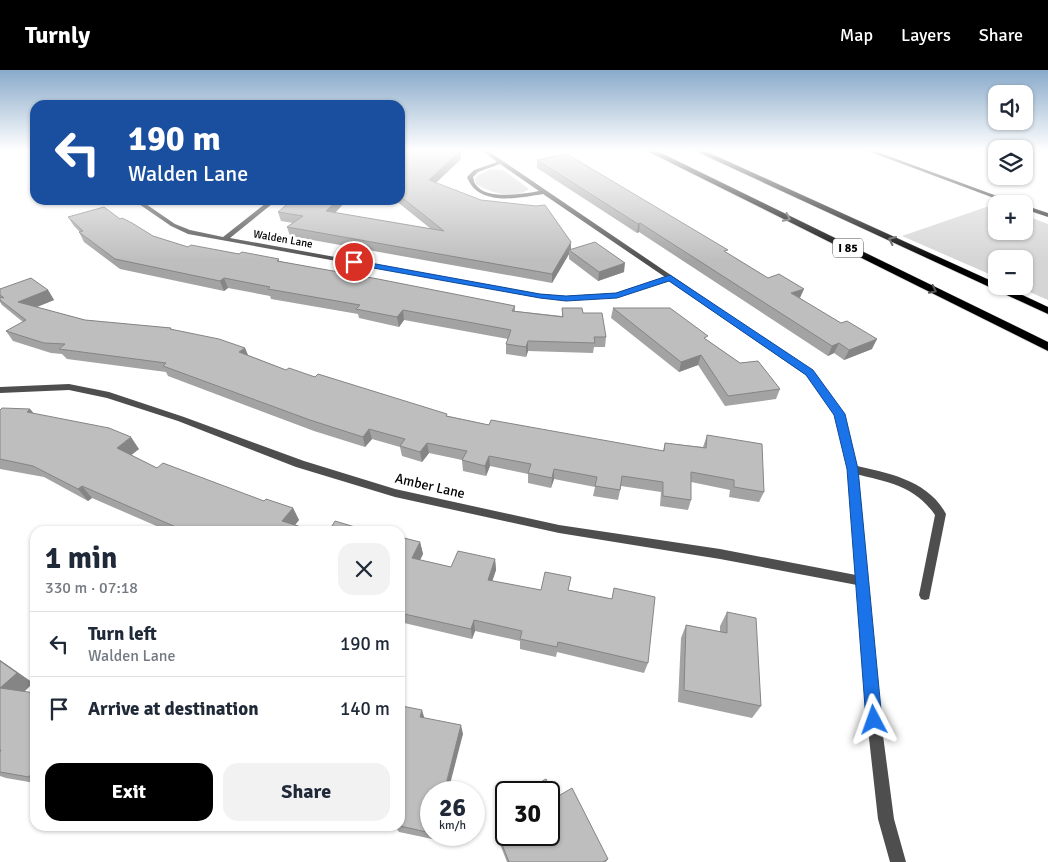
<!DOCTYPE html>
<html lang="en">
<head>
<meta charset="utf-8">
<style>
  :root { --surface:#fff; --page:#f2f2f3; --text:#1f2937; --muted:#747a83; --line:#e0e1e3; --accent:#000 }
  body { margin:0; font-family:Signika,sans-serif; background:var(--page); color:var(--text); height:100vh; display:flex; flex-direction:column; font-size:19px; white-space:nowrap }
  * { box-sizing:border-box; margin:0 }
  p { font-size:16px; color:var(--muted) }
  .icon { flex:none; width:28px; height:28px; fill:none; stroke:currentColor; stroke-width:2; stroke-linecap:round; stroke-linejoin:round }
  .map { position:relative; flex:1; overflow:hidden }
  .details { position:absolute; left:30px; top:456px; width:375px; height:305px; display:flex; flex-direction:column; background:var(--surface); border-radius:15px; box-shadow:0 1px 4px #0004 }
  .details>* { flex:none }
  .banner { position:absolute; left:30px; top:30px; width:375px; height:105px; border-radius:15px; box-shadow:0 1px 4px #0004; background:#1a4fa0; color:#fff; overflow:hidden }
  .controls { position:absolute; left:988px; top:15px; display:grid; gap:10px }
  .controls a { display:grid; place-items:center; width:45px; height:45px; border-radius:10px; background:var(--surface); box-shadow:0 1px 4px #0004; font-size:25px }
  .speed { position:absolute; left:420px; top:711px; display:flex; gap:10px; font-size:25px; font-weight:700; text-align:center }
  .speed>* { display:grid; place-content:center; width:65px; height:65px; border-radius:50%; background:var(--surface); box-shadow:0 1px 4px #0004; line-height:1 }
  .speed small { font-size:12px; font-weight:400 }
  .speed .limit { border:2px solid #111; border-radius:8px; background:#fff; color:#111 }
  .pin { position:absolute; display:grid; place-items:center; width:42px; height:42px; color:#fff; margin:-21px; border:2px solid #fff; border-radius:50%; box-shadow:0 1px 5px #0007 }
  .me { position:absolute; width:55px; margin:-28px; rotate:356deg; stroke-linejoin:round; filter:drop-shadow(0 0 4px #0008) }
  .turn { display:flex; align-items:center; gap:18px; height:105px; padding:0 15px; font-size:22px }
  .turn .icon { width:65px; height:65px; stroke-width:2.5 }
  .turn b { display:block; font-size:35px; line-height:42px }
  .round { display:grid; place-items:center; flex:none; width:52px; height:52px; border-radius:15px; background:var(--page) }
  .overview { display:flex; align-items:center; justify-content:space-between; height:85px; padding:0 15px }
  h1 { font-size:30px; font-weight:700; line-height:38px }
  .action { display:flex; gap:10px; margin-top:auto; padding:10px 15px }
  .action a { flex:1; height:58px; border-radius:15px; background:var(--accent); color:#fff; font-size:20px; font-weight:700; line-height:58px; text-align:center }
  .action a+a { background:var(--page); color:var(--text) }
  ul { padding:0; list-style:none }
  li { display:flex; align-items:center; gap:15px; height:65px; padding:0 15px; border-top:1px solid var(--line) }
  li div { flex:1 }
  li b { display:block; font-size:19px }
  li em { font-style:normal }
  header { display:flex; align-items:center; gap:30px; box-sizing:border-box; height:70px; padding:0 25px; background:var(--accent); color:#fff }
  header strong { font-size:24px }
  nav { display:flex; gap:28px; margin-inline-start:auto; font-size:18px }
  .map>svg:first-child { display:block }
</style>
</head>
<body>
<header>
<strong>Turnly</strong>
<nav><a>Map</a><a>Layers</a><a>Share</a></nav>
</header>
<div class="map">
<svg width="1048" height="792" viewBox="0 0 1048 792">
  <rect width="100%" height="100%" fill="#fff"/>
  <!-- green -->
  <g fill="#d5d5d5">
    <path d="M492,99L503,100L528,118V120C513,129 490,123 476,114L475,110L478,105Z"/>
    <path d="M995,134L996,161H1024V145L1048,154V230L1016,216H1024V189H996V207L902,166Z"/>
  </g>
  <g fill="none" stroke-linecap="round" stroke-linejoin="round">
    <defs>
      <g id="motorway">
        <path d="M645,80H655L1048,272V281Z"/>
        <path d="M693,80H703L996,213V216H1003L1048,237V244Z"/>
      </g>
    </defs>
    <!-- motorway casing -->
    <use href="#motorway" stroke="#dbdbdb" stroke-width="1"/>
    <!-- service -->
    <path fill="#4e4e4e" fill-rule="evenodd" d="M853,395C888,403 928,410 946,444L929,529L925,530L921,529L919,525L935,445C913,413 883,412 849,402L848,399L849,396Z"/>
    <!-- minor -->
    <path fill="#4e4e4e" fill-rule="evenodd" d="M481,80H486L503,91L812,301L844,344L858,399L881,650L894,749L906,792H890L878,749L867,650L857,515L720,489L559,463L395,427L296,397L178,351L107,328L69,320L0,323V317L69,314L109,322L184,347L304,391L395,419L559,455L720,479L856,505L848,399L835,344L806,305L669,211L617,227L566,230L540,228L188,164L171,156L133,130H140L175,154L190,160L223,167L270,130H277L230,168L540,224L566,226L616,223L665,207L543,124C519,128 478,137 467,107L474,100L497,92ZM500,94L539,121C524,124 486,130 476,115C474,113 474,110 473,107L478,102Z"/>
    <!-- secondary -->
    <g fill="#1b1b1b" fill-rule="evenodd">
      <path d="M865,80H872L1019,134H1010Z"/>
      <path d="M1024,135L1048,143V147L1024,139Z"/>
    </g>
    <!-- motorway -->
    <use href="#motorway" fill="#000" fill-rule="evenodd"/>
  </g>
  <!-- wall -->
  <g fill="#a3a3a3">
    <path d="M400,80L460,81L461,89L436,113L571,180L624,202L598,211L569,189V184L552,213L290,166L287,157L293,153L281,151L278,142L347,130L335,143L431,159L395,130H400Z"/>
    <path d="M537,90L727,183L800,228L872,279L844,290L834,283L828,286L639,162L637,163L537,98Z"/>
    <path d="M68,147L120,149L153,166L188,177L279,189V191L515,236V241L562,246V238L583,243L606,267L605,277H594L593,283L528,281L526,287L506,284V274L508,269L404,250L399,257L359,248L358,244L271,229L270,226L228,218L224,221L120,199L84,172L79,162H80L74,156Z"/>
    <path d="M0,219L48,220L54,230L36,237L85,250L171,258L172,260L245,278L248,285L286,300L315,307L448,346L489,355L663,381L665,373L703,377L707,365L764,422L759,432L729,427L730,420L691,412V430L688,440L660,436L661,422L621,416L618,430L593,426L595,417L554,409L551,418L528,413V404L490,396L486,406L463,401L462,390L429,383L422,392L402,386L400,377L372,369L365,377L314,361L168,306L166,302L67,289L62,284L51,283L13,271L6,261L23,252L2,235L0,232Z"/>
    <path d="M613,238L707,270L740,293L780,319L776,329L725,336L698,295L679,302L611,248Z"/>
    <path d="M30,339L34,344L139,379L131,385L157,398L264,431L293,438L299,450L295,455L314,461H168L92,428L88,431L44,407L0,399V340Z"/>
    <path d="M400,467L420,472L423,484L420,490L451,497L495,489L496,500L492,511L541,520H569L612,529L614,518L648,593L644,603L557,582L556,587L520,579V571L475,561L472,569L400,552Z"/>
    <path d="M727,542L761,636L752,648L678,632L681,568L686,555L720,562V556Z"/>
    <path d="M0,590L33,613L24,622L35,623V713L6,708L0,706Z"/>
    <path d="M400,643L424,648L463,664L431,722V765H438L437,770L399,762L395,756H400Z"/>
    <path d="M555,728L608,789L606,792H507L498,769L497,762L502,758L497,747L496,739Z"/>
  </g>
  <!-- shaded-wall -->
  <g fill="#858585">
    <path d="M460,81L461,89L430,118L429,110Z"/>
    <path d="M337,130H347L328,150L326,141Z"/>
    <path d="M640,153L639,162L637,163L638,154Z"/>
    <path d="M571,172V181L569,180V184L552,213V204Z"/>
    <path d="M625,193L624,202L598,211L599,202Z"/>
    <path d="M224,208L228,218L224,221L220,211Z"/>
    <path d="M804,219L800,228L791,223Z"/>
    <path d="M48,220L54,230L25,242L18,232Z"/>
    <path d="M403,240L404,250L399,257L397,247Z"/>
    <path d="M877,269L872,279L844,290L849,280Z"/>
    <path d="M528,271V281L526,287V277Z"/>
    <path d="M839,273L834,283L828,286L832,276Z"/>
    <path d="M245,278L249,288L239,282Z"/>
    <path d="M701,285L698,295L679,302L681,292Z"/>
    <path d="M30,339L40,351L27,342Z"/>
    <path d="M369,359L372,369L365,377L363,367Z"/>
    <path d="M131,367L139,379L125,390L117,378Z"/>
    <path d="M427,373L429,383L422,392L420,382Z"/>
    <path d="M489,386L490,396L486,406L485,396Z"/>
    <path d="M554,399V409L551,418L552,408Z"/>
    <path d="M82,416L92,428L88,431L78,419Z"/>
    <path d="M293,438L299,450L290,461L282,451Z"/>
    <path d="M420,472L423,484L415,500L412,488Z"/>
    <path d="M495,489L496,500L489,521L488,510Z"/>
    <path d="M474,550L475,561L472,569L471,559Z"/>
    <path d="M0,590L33,613L17,628L0,618Z"/>
    <path d="M422,640L425,650L420,647Z"/>
    <path d="M461,655L463,664L448,722H444Z"/>
    <path d="M35,698V710L29,707Z"/>
    <path d="M434,765H438L437,770Z"/>
  </g>
  <!-- building -->
  <g fill="#bebebe" stroke="#858585">
    <path d="M400,80H459L460,81L429,110L481,130L536,136L545,135L571,172L552,204L287,157L303,146L278,142L292,130H337L326,141L444,161L400,126Z"/>
    <path d="M567,84L728,180L724,181L768,208L779,204L804,219L791,223L841,253L847,251L877,269L849,280L839,273L832,276L640,153L638,154L537,90Z"/>
    <path d="M104,137L120,149L122,148L132,153L153,166L188,177L191,175L239,184L242,182L279,189L277,191L378,209L515,236L512,241L563,247L562,238H582L583,243H602L606,267H594L595,273L528,271L526,277L506,274L511,260L403,240L397,247L356,239L360,235L268,219L270,217L224,208L220,211L115,189L79,162L83,161L68,147Z"/>
    <path d="M595,172L625,193L599,202L569,180Z"/>
    <path d="M31,208L48,220L18,232L85,250L171,258L170,259L219,269L245,278L239,282L286,300L289,298L315,307L318,304L447,344L446,346L489,355L491,350L664,381L665,373L706,378L707,365L762,374L764,422L734,417V410L691,402V430L663,426V412L622,406L620,420L595,416L597,407L554,399L552,408L528,403L531,394L489,386L485,396L462,390L467,381L427,373L420,382L400,376L405,369L369,359L363,367L310,350L163,296L166,293L59,279L65,274L44,273L6,261L26,250L0,230V227L4,228L0,225V219Z"/>
    <path d="M613,238H670L708,266L704,268L740,293L758,291L780,319L728,326L701,285L681,292Z"/>
    <path d="M2,338L30,339L27,342L109,358L131,367L117,378L157,398L163,393L264,431L266,429L293,438L282,451L314,461H185L82,416L78,419L33,396L0,389V340Z"/>
    <path d="M335,451L368,461H329Z"/>
    <path d="M400,467L420,472L412,488L451,497L458,481L495,489L488,510L541,520L545,502L571,507L568,520L612,529L614,518L655,527L648,593L558,572L557,577L520,569L522,561L474,550L471,559L400,543Z"/>
    <path d="M727,542L756,548L761,636L684,620L686,555L727,563Z"/>
    <path d="M0,591L17,603L0,618Z"/>
    <path d="M0,618L35,623V698L29,707L0,702V682L1,680H0Z"/>
    <path d="M402,636L422,640L420,647L461,655L444,722H431V763L400,756V734L402,727H400V643Z"/>
    <path d="M546,709L555,728L572,718L608,789L603,792H509L497,762L504,757L496,739L506,733V765H549V722H523Z"/>
  </g>
  <!-- one-way arrows -->
  <defs><path id="oneway-chevron" d="M-2-3.5L2.5 0L-2 3.5" fill="none" stroke-width="1.6" stroke-linecap="round" stroke-linejoin="round" transform="scale(1.25)"/></defs>
  <g stroke="#595959">
    <use href="#oneway-chevron" transform="translate(787 148) rotate(26)"/>
    <use href="#oneway-chevron" transform="translate(892 170) rotate(-155)"/>
    <use href="#oneway-chevron" transform="translate(933 220) rotate(26)"/>
  </g>
  <!-- sky -->
  <linearGradient id="sky" x2="0" y2="1"><stop stop-color="#89aaca"/><stop offset="0.42" stop-color="#fff"/><stop offset="1" stop-color="#fff" stop-opacity="0"/></linearGradient>
  <rect width="1048" height="191" fill="url(#sky)"/>
  <!-- route -->
  <path fill="#1a73e8" stroke="#114b97" d="M354,190L540,224L566,226L616,223L670,205L813,300L845,344L858,399L882,650L880,655L874,658L868,655L866,650L847,399L834,345L806,305L669,211L617,228L566,231L540,228L351,194V191Z"/>
  <g text-anchor="middle" dominant-baseline="central" stroke-width="5" stroke-linejoin="round" paint-order="stroke">
    <!-- far-street labels -->
    <g font-size="11" fill="#000" stroke="#fff">
      <text transform="translate(283 169) rotate(10)">Walden Lane</text>
    </g>
    <!-- shield labels -->
    <rect fill="#fff" stroke="#4c4c4c" stroke-width="1" x="833" y="168.5" width="30" height="19" rx="4"/>
    <g font-size="12" font-weight="bold" fill="#000">
      <text x="848" y="178">I 85</text>
    </g>
    <!-- street labels -->
    <g font-size="14" fill="#000" stroke="#fff">
      <text transform="translate(430 416) rotate(13)">Amber Lane</text>
    </g>
  </g>
</svg>
<div class="controls">
<a><svg class="icon" aria-label="sound" viewBox="0 0 24 24"><path d="M4 9h4l5-4v14l-5-4H4zM17 9q2 3 0 6"/></svg></a>
<a><svg class="icon" aria-label="layers" viewBox="0 0 24 24"><path d="M12 4l9 5-9 5-9-5zM3 14l9 5 9-5"/></svg></a>
<a>+</a>
<a>−</a>
</div>
<div class="speed"><div>26<small>km/h</small></div><div class="limit">30</div></div>
<div class="pin" style="left:354px;top:192px;background:#d93025"><svg class="icon" aria-label="arrive" viewBox="0 0 24 24"><path d="M6 21V4h12l-3 4 3 4H6"/></svg></div>
<svg class="me" style="left:874px;top:650px" viewBox="-20 -20 40 40"><path d="M0-17L14 15 0 8-14 15z" fill="#1a73e8" stroke="#fff" stroke-width="4"/></svg>
<div class="banner">
<div class="turn"><svg class="icon" aria-label="left" viewBox="0 0 24 24"><path d="M17 20v-9H6M10 6l-5 5 5 5"/></svg><div><b>190 m</b>Walden Lane</div></div>
</div>
<section class="details">
<div class="overview"><div><h1>1 min</h1><p>330 m · 07:18</p></div><a class="round"><svg class="icon" aria-label="close" viewBox="0 0 24 24"><path d="M6 6l12 12M18 6L6 18"/></svg></a></div>
<ul>
<li><svg class="icon" aria-label="left" viewBox="0 0 24 24"><path d="M17 20v-9H6M10 6l-5 5 5 5"/></svg><div><b>Turn left</b><p>Walden Lane</p></div><em>190 m</em></li>
<li><svg class="icon" aria-label="arrive" viewBox="0 0 24 24"><path d="M6 21V4h12l-3 4 3 4H6"/></svg><div><b>Arrive at destination</b></div><em>140 m</em></li>
</ul>
<div class="action"><a>Exit</a><a>Share</a></div>
</section>
</div>
</body>
</html>
